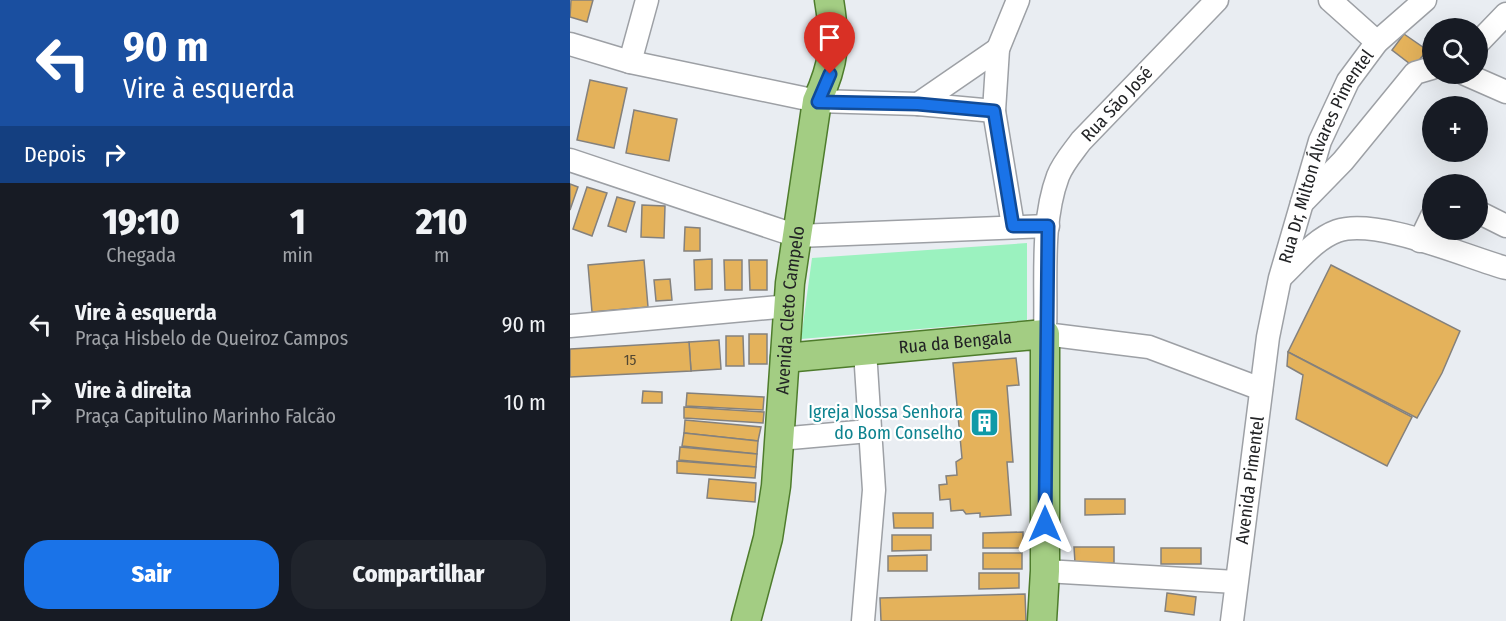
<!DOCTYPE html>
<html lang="pt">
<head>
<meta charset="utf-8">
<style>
  :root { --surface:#171b24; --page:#20242c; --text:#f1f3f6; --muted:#9ea1a6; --accent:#1a73e8 }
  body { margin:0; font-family:"Fira Sans Condensed",sans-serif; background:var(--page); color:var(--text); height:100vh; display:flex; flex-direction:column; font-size:22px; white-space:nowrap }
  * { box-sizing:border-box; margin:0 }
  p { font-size:20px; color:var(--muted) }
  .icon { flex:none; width:33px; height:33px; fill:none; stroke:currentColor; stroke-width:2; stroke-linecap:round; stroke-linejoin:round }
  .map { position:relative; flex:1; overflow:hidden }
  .details { display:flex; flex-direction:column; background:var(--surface); width:570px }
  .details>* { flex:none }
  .hud { background:#1a4fa0; color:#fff; overflow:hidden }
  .buttons { position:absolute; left:852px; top:18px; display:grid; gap:12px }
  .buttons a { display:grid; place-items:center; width:66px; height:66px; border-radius:50%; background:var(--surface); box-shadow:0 6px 24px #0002; font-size:30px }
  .pin { position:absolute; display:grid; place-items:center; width:51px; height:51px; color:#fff; margin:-62px -26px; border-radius:50% 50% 50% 0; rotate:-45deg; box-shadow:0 0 6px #0007 }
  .pin .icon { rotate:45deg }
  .me { position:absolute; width:66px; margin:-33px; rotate:0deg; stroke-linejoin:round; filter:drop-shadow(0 0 4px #0008) }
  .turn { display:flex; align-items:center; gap:21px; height:126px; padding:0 24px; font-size:27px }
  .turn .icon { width:78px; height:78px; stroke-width:2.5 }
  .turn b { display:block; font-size:42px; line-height:51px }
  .then { display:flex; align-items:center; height:57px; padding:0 24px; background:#0003; gap:12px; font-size:22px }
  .eta { display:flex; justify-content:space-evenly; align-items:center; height:102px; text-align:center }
  .eta b { font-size:36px; font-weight:800; line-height:42px }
  .button { display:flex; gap:12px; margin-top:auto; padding:12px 24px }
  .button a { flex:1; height:69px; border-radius:24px; background:var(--accent); color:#fff; font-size:24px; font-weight:800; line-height:69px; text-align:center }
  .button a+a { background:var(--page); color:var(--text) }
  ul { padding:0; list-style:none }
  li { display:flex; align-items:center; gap:18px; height:78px; padding:0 24px }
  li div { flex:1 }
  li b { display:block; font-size:22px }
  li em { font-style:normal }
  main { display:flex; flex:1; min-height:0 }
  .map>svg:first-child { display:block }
</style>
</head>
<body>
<main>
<section class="details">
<div class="hud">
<div class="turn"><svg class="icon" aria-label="left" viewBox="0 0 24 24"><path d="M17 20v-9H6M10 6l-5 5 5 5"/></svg><div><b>90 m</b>Vire à esquerda</div></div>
<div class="then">Depois<svg class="icon" aria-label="right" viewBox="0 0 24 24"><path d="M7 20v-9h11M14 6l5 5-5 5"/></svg></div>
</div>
<div class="eta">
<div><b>19:10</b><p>Chegada</p></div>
<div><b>1</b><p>min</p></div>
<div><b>210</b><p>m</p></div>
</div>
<ul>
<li><svg class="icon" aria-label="left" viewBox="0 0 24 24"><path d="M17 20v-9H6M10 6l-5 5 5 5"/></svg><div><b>Vire à esquerda</b><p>Praça Hisbelo de Queiroz Campos</p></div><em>90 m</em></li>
<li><svg class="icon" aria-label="right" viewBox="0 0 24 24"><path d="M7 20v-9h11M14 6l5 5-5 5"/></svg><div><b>Vire à direita</b><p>Praça Capitulino Marinho Falcão</p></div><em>10 m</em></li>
</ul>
<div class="button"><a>Sair</a><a>Compartilhar</a></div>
</section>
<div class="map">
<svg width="936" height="621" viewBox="0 0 936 621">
  <rect width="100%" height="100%" fill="#e9edf2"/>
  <!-- green -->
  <path fill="#9bf2bf" d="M457,243V320L231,339L242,258Z"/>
  <!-- building -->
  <g fill="#e4b25b" stroke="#84817d" stroke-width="1.5">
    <path d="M1,0H23L17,22L0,17Z"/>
    <path d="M834,34L857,50L844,67L822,50Z"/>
    <path d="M20,80L57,88L44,148L7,140Z"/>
    <path d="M64,110L107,119L99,161L56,153Z"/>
    <path d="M0,184L8,187L0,210Z"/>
    <path d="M17,187L37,193L22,236L3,229Z"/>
    <path d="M47,197L65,202L56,232L38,226Z"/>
    <path d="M72,205L95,206L94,238L71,237Z"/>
    <path d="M115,227L130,228V251H114Z"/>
    <path d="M142,259V289L125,290L124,260Z"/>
    <path d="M74,260L78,307L22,312L18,265Z"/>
    <path d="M154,260H172V290H155Z"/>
    <path d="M179,260H197V290H180Z"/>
    <path d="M761,265L890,331L872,373L847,418L718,352Z"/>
    <path d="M100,279L102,300L86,301L84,280Z"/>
    <rect x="179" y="334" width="18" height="30"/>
    <path d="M156,336H173L174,366H156Z"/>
    <path d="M149,340L151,369L121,371L119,342Z"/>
    <path d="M119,342L121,371L0,377V349Z"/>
    <path d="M718,352L842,417L817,466L726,419L733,375L717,366Z"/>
    <path d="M446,358L449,385L437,386L443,462H437L441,515L410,517V513L396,514L393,510L381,511L380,499L370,500L369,485L377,484L376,476L387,475L386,462L392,458L383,363Z"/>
    <path d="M73,391L92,392V403H72Z"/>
    <path d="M117,393L194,397L193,410L116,406Z"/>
    <path d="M114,407L194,412L193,423L114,418Z"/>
    <path d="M115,420L191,427L188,441L114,433Z"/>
    <path d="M114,433L188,441L187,454L112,446Z"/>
    <path d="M110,447L187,454L186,467L109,460Z"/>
    <path d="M107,461L186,467L185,478L107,473Z"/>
    <path d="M139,479L186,483L185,502L137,498Z"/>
    <path d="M515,499H555V514L515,515Z"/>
    <path d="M323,513H363V528H324Z"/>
    <path d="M453,532V548H413V533Z"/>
    <path d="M322,535H361V550L322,551Z"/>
    <path d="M504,547H544V563H505Z"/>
    <rect x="591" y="548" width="40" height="16"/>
    <rect x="413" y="553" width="39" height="16"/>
    <path d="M357,555V571H318V556Z"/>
    <path d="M409,573H449V588L409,589Z"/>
    <path d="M597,593L626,597L624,615L595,611Z"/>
    <path d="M455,594L456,621H311L310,598Z"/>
  </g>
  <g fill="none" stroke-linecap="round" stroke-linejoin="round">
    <defs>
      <g id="minor">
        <path d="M647,0L511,141C503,152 493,163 488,176C470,224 477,284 475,334L579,347L691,389"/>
        <path d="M760,0L807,42"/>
        <path d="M908,43L936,14"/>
        <path d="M0,44L60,62L247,101L348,104L424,111"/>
        <path d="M60,62L77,0"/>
        <path d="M895,74L936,92"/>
        <path d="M348,104L428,49"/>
        <path d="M0,160L227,236L478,226"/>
        <path d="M732,203L773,161L845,73L862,68"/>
        <path d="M908,212L936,226"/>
        <path d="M443,226L424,111L428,49L448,0"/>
        <path d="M850,241L862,216"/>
        <path d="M711,277C728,261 745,239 767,231C806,217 896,257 936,268"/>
        <path d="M0,326L219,306"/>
        <path d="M209,439L299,431"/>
        <path d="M475,571L666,582"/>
        <path d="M293,621L304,490L295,351"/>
        <path id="s1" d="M662,621L698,337L710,278L750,141L778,81L807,42L855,0"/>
      </g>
      <g id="major">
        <path id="s2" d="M215,358L475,334V571L472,621"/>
        <path id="s3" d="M176,621L198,538L206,486L220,283L247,101C265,62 266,42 259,0"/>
      </g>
    </defs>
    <!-- minor casing -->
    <use href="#minor" stroke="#9da0a5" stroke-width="25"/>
    <!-- major casing -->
    <use href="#major" stroke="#4e7c2c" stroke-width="31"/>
    <!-- minor -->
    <use href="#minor" stroke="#fff" stroke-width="22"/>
    <!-- major -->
    <use href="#major" stroke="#a3cd83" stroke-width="28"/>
  </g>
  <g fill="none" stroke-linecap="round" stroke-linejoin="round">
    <defs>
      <path id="route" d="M260,74L248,102L348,104L424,111L443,226H478L475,524"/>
    </defs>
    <!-- route casing -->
    <use href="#route" stroke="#114b97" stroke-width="15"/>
    <!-- route -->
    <use href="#route" stroke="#1a73e8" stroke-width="10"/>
  </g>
  <!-- icons -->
  <defs>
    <symbol id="building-square" viewBox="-11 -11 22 22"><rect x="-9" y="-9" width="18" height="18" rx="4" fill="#0f9aa8" stroke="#fff"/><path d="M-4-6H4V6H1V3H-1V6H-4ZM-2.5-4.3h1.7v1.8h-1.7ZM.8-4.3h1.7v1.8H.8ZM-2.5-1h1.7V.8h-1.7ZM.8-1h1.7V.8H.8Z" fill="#fff"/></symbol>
  </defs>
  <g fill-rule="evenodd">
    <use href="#building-square" x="398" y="406" width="33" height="33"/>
  </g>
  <g text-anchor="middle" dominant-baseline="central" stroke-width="4.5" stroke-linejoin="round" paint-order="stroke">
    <!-- number labels -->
    <g font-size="15" fill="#524732">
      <text x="60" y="360">15</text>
    </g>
    <!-- street labels -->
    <g font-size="18" fill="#222325" stroke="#fff">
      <text transform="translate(547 104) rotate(-47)">Rua São José</text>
      <text stroke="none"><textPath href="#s1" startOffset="477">Rua Dr, Milton Álvares Pimentel</textPath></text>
      <text stroke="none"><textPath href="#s3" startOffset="315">Avenida Cleto Campelo</textPath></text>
      <text stroke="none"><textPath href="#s2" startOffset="171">Rua da Bengala</textPath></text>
      <text stroke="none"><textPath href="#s1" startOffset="142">Avenida Pimentel</textPath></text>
    </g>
    <!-- culture labels -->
    <g font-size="18" fill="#0d838f" stroke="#fff" text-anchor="end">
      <text x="393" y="412">Igreja Nossa Senhora<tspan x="393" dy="21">do Bom Conselho</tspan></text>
    </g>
  </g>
</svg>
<div class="buttons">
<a><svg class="icon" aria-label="search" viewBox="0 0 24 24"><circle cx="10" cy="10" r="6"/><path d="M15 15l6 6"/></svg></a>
<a>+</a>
<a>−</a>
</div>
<div class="pin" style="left:260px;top:74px;background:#d93025"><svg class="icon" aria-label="arrive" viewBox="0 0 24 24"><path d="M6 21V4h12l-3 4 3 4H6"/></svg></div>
<svg class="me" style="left:475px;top:524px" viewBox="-20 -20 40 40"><path d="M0-17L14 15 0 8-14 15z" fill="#1a73e8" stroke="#fff" stroke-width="4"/></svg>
</div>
</main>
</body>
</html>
